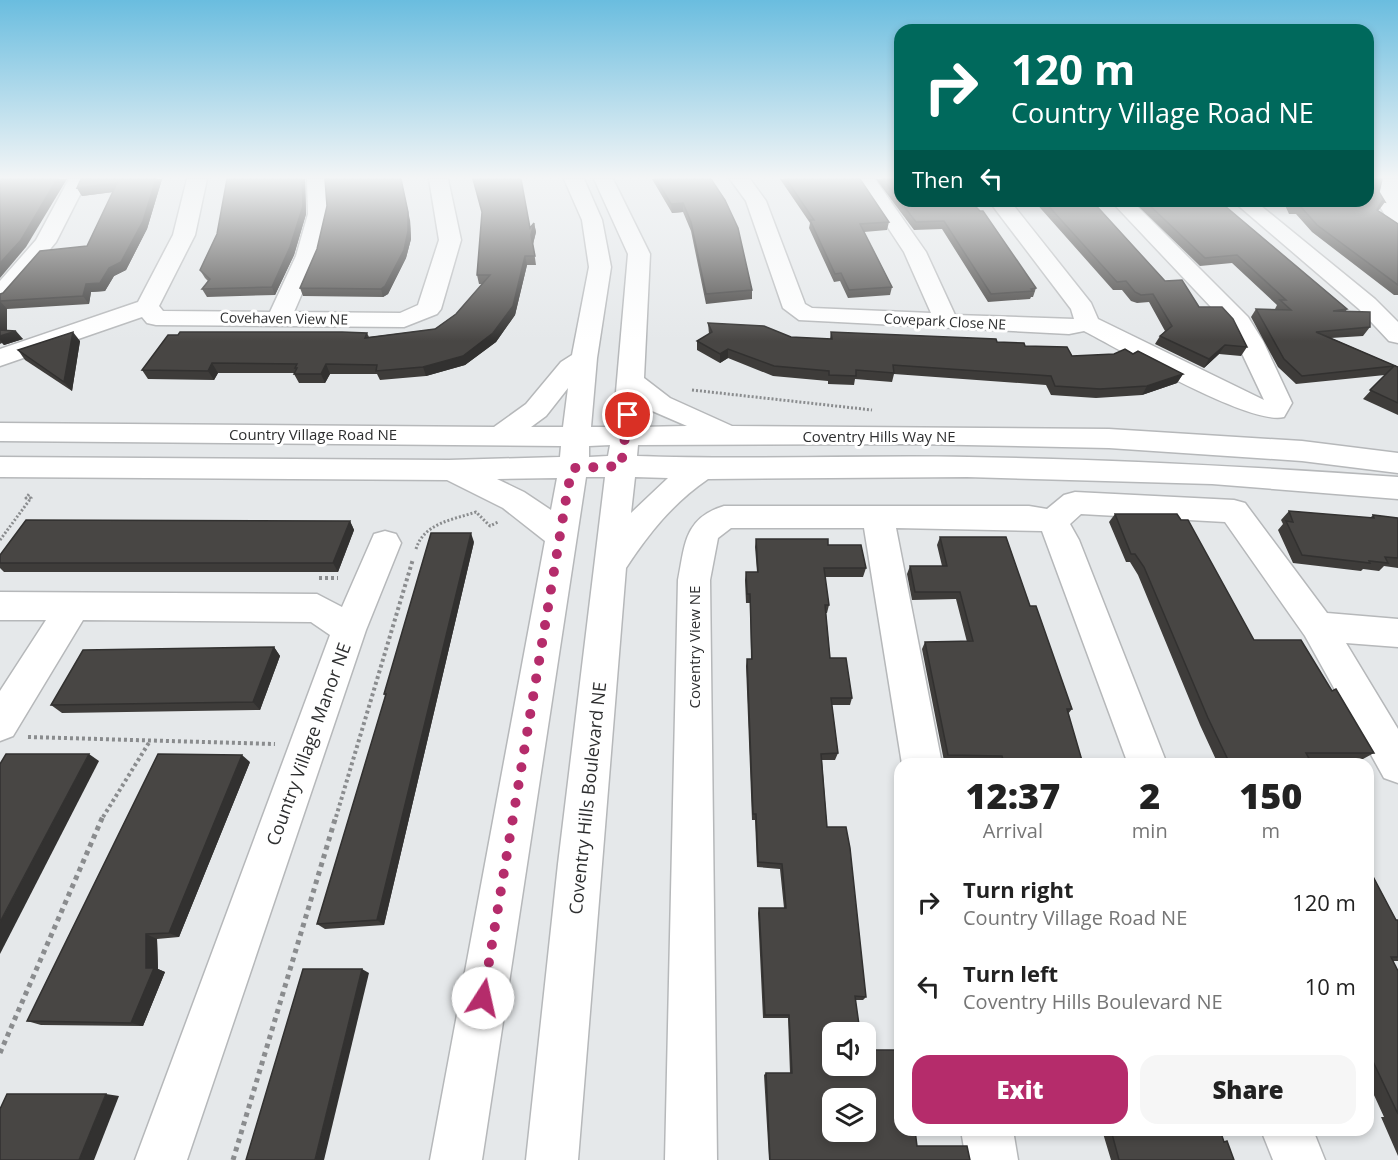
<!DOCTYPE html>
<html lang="en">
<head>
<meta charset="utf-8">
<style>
  :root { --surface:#fff; --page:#f6f6f6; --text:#222; --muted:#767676; --accent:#b52c6b }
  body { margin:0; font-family:"Open Sans",sans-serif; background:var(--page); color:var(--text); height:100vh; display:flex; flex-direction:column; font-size:22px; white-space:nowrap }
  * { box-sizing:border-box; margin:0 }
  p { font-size:20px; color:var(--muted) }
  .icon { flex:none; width:33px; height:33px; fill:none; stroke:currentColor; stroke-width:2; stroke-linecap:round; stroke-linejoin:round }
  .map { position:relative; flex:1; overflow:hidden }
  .drawer { position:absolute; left:894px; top:758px; width:480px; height:378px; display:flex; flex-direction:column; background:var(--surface); border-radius:18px; box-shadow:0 3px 9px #0003 }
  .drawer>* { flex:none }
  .top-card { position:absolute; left:894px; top:24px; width:480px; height:183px; border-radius:18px; box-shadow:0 3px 9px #0003; background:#00695c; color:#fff; overflow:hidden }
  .buttons { position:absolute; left:822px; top:1022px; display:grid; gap:12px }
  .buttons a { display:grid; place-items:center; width:54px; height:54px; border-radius:12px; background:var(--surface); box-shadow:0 3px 9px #0003; font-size:30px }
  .pin { position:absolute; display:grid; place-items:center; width:51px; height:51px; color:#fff; margin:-26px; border:3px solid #fff; border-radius:50%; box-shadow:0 2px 6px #0007 }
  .me { position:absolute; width:66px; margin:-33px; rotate:10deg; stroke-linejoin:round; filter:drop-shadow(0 0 4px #0008) }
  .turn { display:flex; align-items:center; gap:21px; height:126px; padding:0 18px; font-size:27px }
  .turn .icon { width:78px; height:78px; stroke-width:2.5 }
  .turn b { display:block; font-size:42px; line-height:51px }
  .then { display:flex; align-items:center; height:57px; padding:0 18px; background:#0003; gap:12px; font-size:22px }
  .eta { display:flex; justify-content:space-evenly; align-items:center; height:102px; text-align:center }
  .eta b { font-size:36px; font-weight:800; line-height:42px }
  .cta { display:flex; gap:12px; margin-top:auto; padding:12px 18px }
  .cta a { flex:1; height:69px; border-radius:18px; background:var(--accent); color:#fff; font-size:24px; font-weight:800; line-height:69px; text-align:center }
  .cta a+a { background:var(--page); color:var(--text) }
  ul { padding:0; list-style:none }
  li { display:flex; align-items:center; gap:18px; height:84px; padding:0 18px }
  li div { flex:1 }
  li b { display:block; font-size:22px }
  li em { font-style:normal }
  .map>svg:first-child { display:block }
</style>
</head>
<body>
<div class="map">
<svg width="1398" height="1160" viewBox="0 0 1398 1160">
  <rect width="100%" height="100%" fill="#e5e8ea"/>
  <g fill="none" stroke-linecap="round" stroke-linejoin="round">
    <defs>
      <g id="minor">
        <path d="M69,179H88L56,242L8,300L0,302V281L36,240Z"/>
        <path d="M187,179H207L195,235L159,306L163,311L270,312L296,256L308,214L307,179H326L328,214L318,256L294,312L400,313L418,305L439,240L429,179H448L461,240L441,309L437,314L404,327L156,325L147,323L142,317L0,366V349L138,302L173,235Z"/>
        <path d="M564,179H584L602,220L611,267L597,358L591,427H613L614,415L628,254L594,179H613L650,254L644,378L670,398L732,426L1109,429L1302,441L1398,453V473L1302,461L1109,448L916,444L638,445L637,456C747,460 858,455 968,457C1112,459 1255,467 1398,477V499L1212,484L967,477L708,479C673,503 649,533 626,568L578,1160H526L558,864L605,477H586L482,1160H430L545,541L503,508L447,480L0,477V457L449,460L560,457L561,446L0,441V423L494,427L526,404L561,362L572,355L589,267L582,220ZM568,388L563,427H531L546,416ZM642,404L650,410L687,426L640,427ZM610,445L608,456L589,457V446ZM635,477L668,478L631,513ZM557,478L551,510L524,492L497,479Z"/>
        <path d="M730,179H750L766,201L805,304L812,308L931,313L904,252L856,179H875L926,252L955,315L1074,319L1071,309L989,201H1010L1091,303L1098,319L1264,400L1229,326L1111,201H1132L1248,317L1263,341L1292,403L1284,417C1250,426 1121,350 1084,331L1069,334L799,320L783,308L746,201Z"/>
        <path d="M1380,179H1398V227L1391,225L1376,200Z"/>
        <path d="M1233,201H1255L1375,299L1398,322V343L1389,341L1359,309Z"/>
        <path d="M1075,492L1234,500L1245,503L1327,613L1398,619V647L1346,643L1398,729V783L1384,778L1305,636L1225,522L1081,514L1070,524L1079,540L1167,764H1128L1042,531L896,528L942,764H902L864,528H731L718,538L710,580L717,1160H665L678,580C685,545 684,518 724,506H1029L1047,509L1064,495Z"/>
        <path d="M385,531L396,534L401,543L366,630L187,1160H135L330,635L311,622L83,620L13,736L0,741V691L46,620H0V592L317,594L342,607L374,534Z"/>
        <path d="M961,1130H1013L1018,1160H966Z"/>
        <path d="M1261,1130H1313L1325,1160H1273Z"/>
      </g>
    </defs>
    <!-- minor casing -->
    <use href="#minor" stroke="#b6b8ba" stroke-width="3"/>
    <!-- path-far2 -->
    <g stroke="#8a8c8e" stroke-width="3" stroke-dasharray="2 2" stroke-linecap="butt">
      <path d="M692,390L872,410"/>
      <path d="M0,540L31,498H26L30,493"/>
      <path d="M416,549C424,523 452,520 476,512L490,526L498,522"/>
    </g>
    <!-- path-far1 -->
    <g stroke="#8a8c8e" stroke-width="4" stroke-dasharray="3 3" stroke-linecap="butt">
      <path d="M319,578H338"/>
      <path d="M28,737L275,744"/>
      <path d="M103,817L150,741"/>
      <path d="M336,817L413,559"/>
    </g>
    <!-- path -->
    <g stroke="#8a8c8e" stroke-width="5" stroke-dasharray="4.5 4.5" stroke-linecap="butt">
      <path d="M0,1053L103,816"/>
      <path d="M233,1160L336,816"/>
    </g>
    <!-- minor -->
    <use href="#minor" fill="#fff" fill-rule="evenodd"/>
  </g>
  <!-- wall -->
  <g fill="#3e3c3a">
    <path d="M162,179L147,229L126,270L114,276L105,291L91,292L89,304L7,309V331L23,339L4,345L2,343L0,344V294L3,293L87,246L113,192L82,196L77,188Z"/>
    <path d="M305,179L306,214L294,255L275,295L207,297L202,289L208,281L205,278L200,270L217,234Z"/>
    <path d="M652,179H711L752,290V299L706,304L691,231L683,212L672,213Z"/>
    <path d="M780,179H860L889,222L887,230L864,232L892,287L890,295L848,298L840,281L834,282L809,228L810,223Z"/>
    <path d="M876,179H900L970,201L1036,288L1033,297H1031L1030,299L988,302L942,229L914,230Z"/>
    <path d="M1379,192L1385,202L1379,210H1377L1398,224V295H1394L1312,232L1296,214H1289L1283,201H1368Z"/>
    <path d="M1034,201H1092L1165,281L1199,307L1247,347L1241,356L1219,354L1204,368L1155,344L1160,336L1165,331L1149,302L1137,303L1131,301L1122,290H1113Z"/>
    <path d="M1133,201H1219L1347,309L1346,311L1370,327L1363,336L1331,338L1398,367V415L1363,399L1385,375L1296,384L1278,367L1251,317L1256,309H1275L1277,305L1232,263L1200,266Z"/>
    <path d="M327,206L410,220L411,239L406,258L388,294L383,297L303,296L300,288L317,249Z"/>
    <path d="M534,223L536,232L533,244L536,265H527L515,315L496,342L465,365L426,376L380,380L377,374H330L325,383H299L294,374L295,373H218L214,380L148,379L142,370L367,333L369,337L435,329L456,314L482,284H479L477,275L530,228Z"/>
    <path d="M708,323L791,337L830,339L831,332L997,342L1025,346L1072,356L1133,354L1183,374L1177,383L1142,395L1096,398L1051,395L1046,385L894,374L892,382L855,379L854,385L828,384V381L773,376L728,358L720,363L697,350V341L709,334Z"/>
    <path d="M80,341L72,391L25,360L18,350Z"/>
    <path d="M1289,511L1370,518L1373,515L1398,518V568L1384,566L1379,571L1363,569L1361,571L1293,563L1278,530L1283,524L1281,520Z"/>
    <path d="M1115,514L1254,640L1332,691L1374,753L1363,759H1310L1312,764H1218L1200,725L1138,575L1130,562H1126L1109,522Z"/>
    <path d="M350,521L354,530L338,572H4L0,568V555Z"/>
    <path d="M940,537L1030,606L1072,709L1068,714L1083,764H997V763L944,761L922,649L925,642H967L956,599L912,600L907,574L910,566H942L937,545Z"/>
    <path d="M756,539L828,545L866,568L863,577H825L829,605L827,613H826L830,658L852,698L850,705H832L838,753L835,760H822L827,827L866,997L863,1000H856L832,1032L917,1146L970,1160H769L764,1075L766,1073H790L788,1018H763L758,913L759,908H784L780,869L757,867L755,820H752L746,666L747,659H751L750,603H746L745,580L746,572H757L755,547Z"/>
    <path d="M474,542L384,925L325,929L317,924L386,697L384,694Z"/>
    <path d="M274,647L280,656L260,710L62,713L51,705Z"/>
    <path d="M250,762L179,937L157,939L158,969L165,972L143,1026L41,1025L27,1021Z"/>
    <path d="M1368,867L1396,920H1398V961H1393L1398,971V1156L1381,1117H1384L1368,1082Z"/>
    <path d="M1102,1130H1220L1224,1142L1234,1160H1111Z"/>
  </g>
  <!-- shaded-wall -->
  <g fill="#323130">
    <path d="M57,179H67L26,247L0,278V263Z"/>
    <path d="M156,179H162L147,229L126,270L114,276L105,291L91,292L89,304L83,296L86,284Z"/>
    <path d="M302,179H305L306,214L294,255L275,295L272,287Z"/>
    <path d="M401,179L410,220L411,239L406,258L388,294L383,297L381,289Z"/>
    <path d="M117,183L121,191L82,196L77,188Z"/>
    <path d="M683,203V212L672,213L671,204Z"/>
    <path d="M534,223L536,232L533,244L531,235Z"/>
    <path d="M525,256L527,265L515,315L496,342L465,365L426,376L423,367Z"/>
    <path d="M0,301L7,309V334L16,331L23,339L4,345L0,340Z"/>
    <path d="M73,332L80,341L72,391L64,382Z"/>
    <path d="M1225,345L1219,354L1204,368L1209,359Z"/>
    <path d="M728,349V358L720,363V354Z"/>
    <path d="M212,363L218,373L214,380L208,371Z"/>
    <path d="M326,364L330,374L325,383L321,374Z"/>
    <path d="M1183,374L1177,383L1142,395L1147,386Z"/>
    <path d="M350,521L354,530L338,572L333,563Z"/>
    <path d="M471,533L474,542L384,925L377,920Z"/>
    <path d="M274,647L280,656L260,710L253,702Z"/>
    <path d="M89,754L99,761L0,954V922Z"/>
    <path d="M242,755L250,762L179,937L169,933Z"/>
    <path d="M146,934L157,939L158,969L165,972L143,1026L131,1023L146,968Z"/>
    <path d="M362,969L369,973L324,1160H315Z"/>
    <path d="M106,1094L119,1096L94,1160H79Z"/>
  </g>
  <!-- building -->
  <g fill="#484644" stroke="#323130" stroke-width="1.5" fill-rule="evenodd">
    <path d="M0,179H57L21,240L0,263Z"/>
    <path d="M81,179H156L143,221L121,262L109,268L100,283L86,284L83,296L0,301V330L16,331L0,336V294L3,293L40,251L87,246L117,183L77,188Z"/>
    <path d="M227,179H302L303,206L290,247L272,287L202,289L210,279L200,270L217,234Z"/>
    <path d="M325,179H401L408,212V231L404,250L385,286L381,289L300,288L317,249L327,206Z"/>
    <path d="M473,179H521L530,228L534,223L531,235L535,256H525L513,306L493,333L463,356L423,367L376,371L377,365L326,364L321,374H294L297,368H295L297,364L212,363L208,371L142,370L168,335H178L180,332H342L367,333L365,338L435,329L456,314L490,275H477L482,212Z"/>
    <path d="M656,179H711L725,200L738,228L752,290L706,294L691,222L683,203L671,204Z"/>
    <path d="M786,179H860L889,222L860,224L892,287L849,290L841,273L835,274L810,220H814Z"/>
    <path d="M883,179H900V201H970L980,211H983L1036,288L1031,289L1033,291L991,294L944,221L916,222Z"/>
    <path d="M1368,179H1382L1379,192L1385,202L1382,201L1377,210L1398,224V285L1317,225L1301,207L1294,206L1292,201H1368Z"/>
    <path d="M1044,201H1092L1165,281L1182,280L1199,307H1222L1233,319L1247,347L1225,345L1209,359L1160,336L1172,326L1153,294L1141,295L1135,292L1126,281L1117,282Z"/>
    <path d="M1145,201H1219L1347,309L1333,311L1370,312V327L1316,332L1398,367V403L1370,390L1394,366L1302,376L1284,359L1256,309L1291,310L1280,300H1286L1237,255L1205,258Z"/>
    <path d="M708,323L764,326L791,337L832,339L831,332L996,339L997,342L1024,343L1025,346L1067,347L1072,356L1114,354L1125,349L1133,354L1138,351L1183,374L1147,386L1100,389L1055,386L1051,376L893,365L894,373L856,370V376L829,375V371L774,366L728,349L720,354L697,341L712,332Z"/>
    <path d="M73,332L64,382L18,350Z"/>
    <path d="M1289,511L1374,518L1373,515L1398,518V558L1385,557L1388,563L1369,561L1370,563L1302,555L1286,521L1293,522Z"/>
    <path d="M1115,514H1177L1181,520H1188L1254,640H1301L1332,691L1336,689L1374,753H1306L1312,764H1230L1208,718L1144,567L1135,554H1131Z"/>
    <path d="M26,520L350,521L333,563H0V555Z"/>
    <path d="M431,533H471L377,920L317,924L386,694H384Z"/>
    <path d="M940,537H1006L1030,606H1036L1072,709H1067L1083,764H1004L1002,756L948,755L925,642L973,641L960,592H915L910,566H947Z"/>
    <path d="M756,539H828V545H861L866,568H824L829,605H825L830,658H846L852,698H831L838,753L821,754L827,827H846L850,848L866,997L855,996L860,1032H832V1065H866V1050H900V1130H915L917,1146H967L970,1160H770L766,1073H792L789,1015H765L759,908H786L782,864L758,862L756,814H753L747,659H752L750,594H747L746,572H758ZM832,1098H866V1131H832Z"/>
    <path d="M274,647L253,702L51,705L83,650Z"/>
    <path d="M6,754H89L0,922V764Z"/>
    <path d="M158,754L242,755L169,933L146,934V968H154L131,1023L27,1021Z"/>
    <path d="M1368,867L1396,920H1398V957H1391L1398,971V1114L1368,1051V1044H1369L1368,1042Z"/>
    <path d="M303,969H362L315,1160H246Z"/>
    <path d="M7,1094H106L79,1160H0V1109Z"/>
    <path d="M1111,1130H1220L1224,1142L1227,1141L1234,1160H1119Z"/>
  </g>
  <!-- sky -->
  <linearGradient id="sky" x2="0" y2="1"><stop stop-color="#6abddf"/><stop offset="0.52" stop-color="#f3f5f6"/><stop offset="1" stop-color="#f3f5f6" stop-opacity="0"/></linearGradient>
  <rect width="1398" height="341" fill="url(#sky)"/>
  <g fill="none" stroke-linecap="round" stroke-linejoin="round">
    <!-- route -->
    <path stroke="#b52c6b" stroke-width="10" stroke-dasharray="0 18" d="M483,998L568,487L573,468L621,466L628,415"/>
  </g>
  <g text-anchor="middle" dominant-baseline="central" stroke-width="6" stroke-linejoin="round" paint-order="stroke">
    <!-- far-street labels -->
    <g font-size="14" fill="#2e2f30" stroke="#fff">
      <text transform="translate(284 318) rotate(1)">Covehaven View NE</text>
      <text transform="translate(945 321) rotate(3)">Covepark Close NE</text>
    </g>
    <!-- street labels -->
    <g font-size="15" fill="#2e2f30" stroke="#fff">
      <text x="313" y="434">Country Village Road NE</text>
      <text x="879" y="436">Coventry Hills Way NE</text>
      <text transform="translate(694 647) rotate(-90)">Coventry View NE</text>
    </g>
    <!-- near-street labels -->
    <g font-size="18" fill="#2e2f30" stroke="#fff">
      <text transform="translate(308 744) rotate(-70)">Country Village Manor NE</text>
      <text transform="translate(587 798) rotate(-84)">Coventry Hills Boulevard NE</text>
    </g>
  </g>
</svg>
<div class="buttons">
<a><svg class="icon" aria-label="sound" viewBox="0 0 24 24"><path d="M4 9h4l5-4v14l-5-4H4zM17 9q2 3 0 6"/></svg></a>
<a><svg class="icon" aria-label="layers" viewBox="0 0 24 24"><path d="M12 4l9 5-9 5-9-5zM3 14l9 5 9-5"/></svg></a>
</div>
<div class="pin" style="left:628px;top:415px;background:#d93025"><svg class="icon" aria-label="arrive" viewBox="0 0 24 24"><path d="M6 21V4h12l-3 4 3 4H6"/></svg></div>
<svg class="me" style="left:483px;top:998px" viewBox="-20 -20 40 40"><circle r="19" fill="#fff"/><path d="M0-13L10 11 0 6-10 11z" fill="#b52c6b"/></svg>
<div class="top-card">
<div class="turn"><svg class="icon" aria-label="right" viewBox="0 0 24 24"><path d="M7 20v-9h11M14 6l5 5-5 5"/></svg><div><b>120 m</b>Country Village Road NE</div></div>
<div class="then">Then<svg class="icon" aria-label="left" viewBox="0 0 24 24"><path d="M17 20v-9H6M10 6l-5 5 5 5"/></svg></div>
</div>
<section class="drawer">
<div class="eta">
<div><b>12:37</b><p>Arrival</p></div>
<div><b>2</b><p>min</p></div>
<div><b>150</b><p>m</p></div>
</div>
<ul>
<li><svg class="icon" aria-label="right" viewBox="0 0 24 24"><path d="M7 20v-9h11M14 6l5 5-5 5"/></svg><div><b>Turn right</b><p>Country Village Road NE</p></div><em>120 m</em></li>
<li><svg class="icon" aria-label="left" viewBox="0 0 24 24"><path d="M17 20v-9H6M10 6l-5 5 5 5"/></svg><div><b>Turn left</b><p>Coventry Hills Boulevard NE</p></div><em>10 m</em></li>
</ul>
<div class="cta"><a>Exit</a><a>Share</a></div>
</section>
</div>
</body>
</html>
